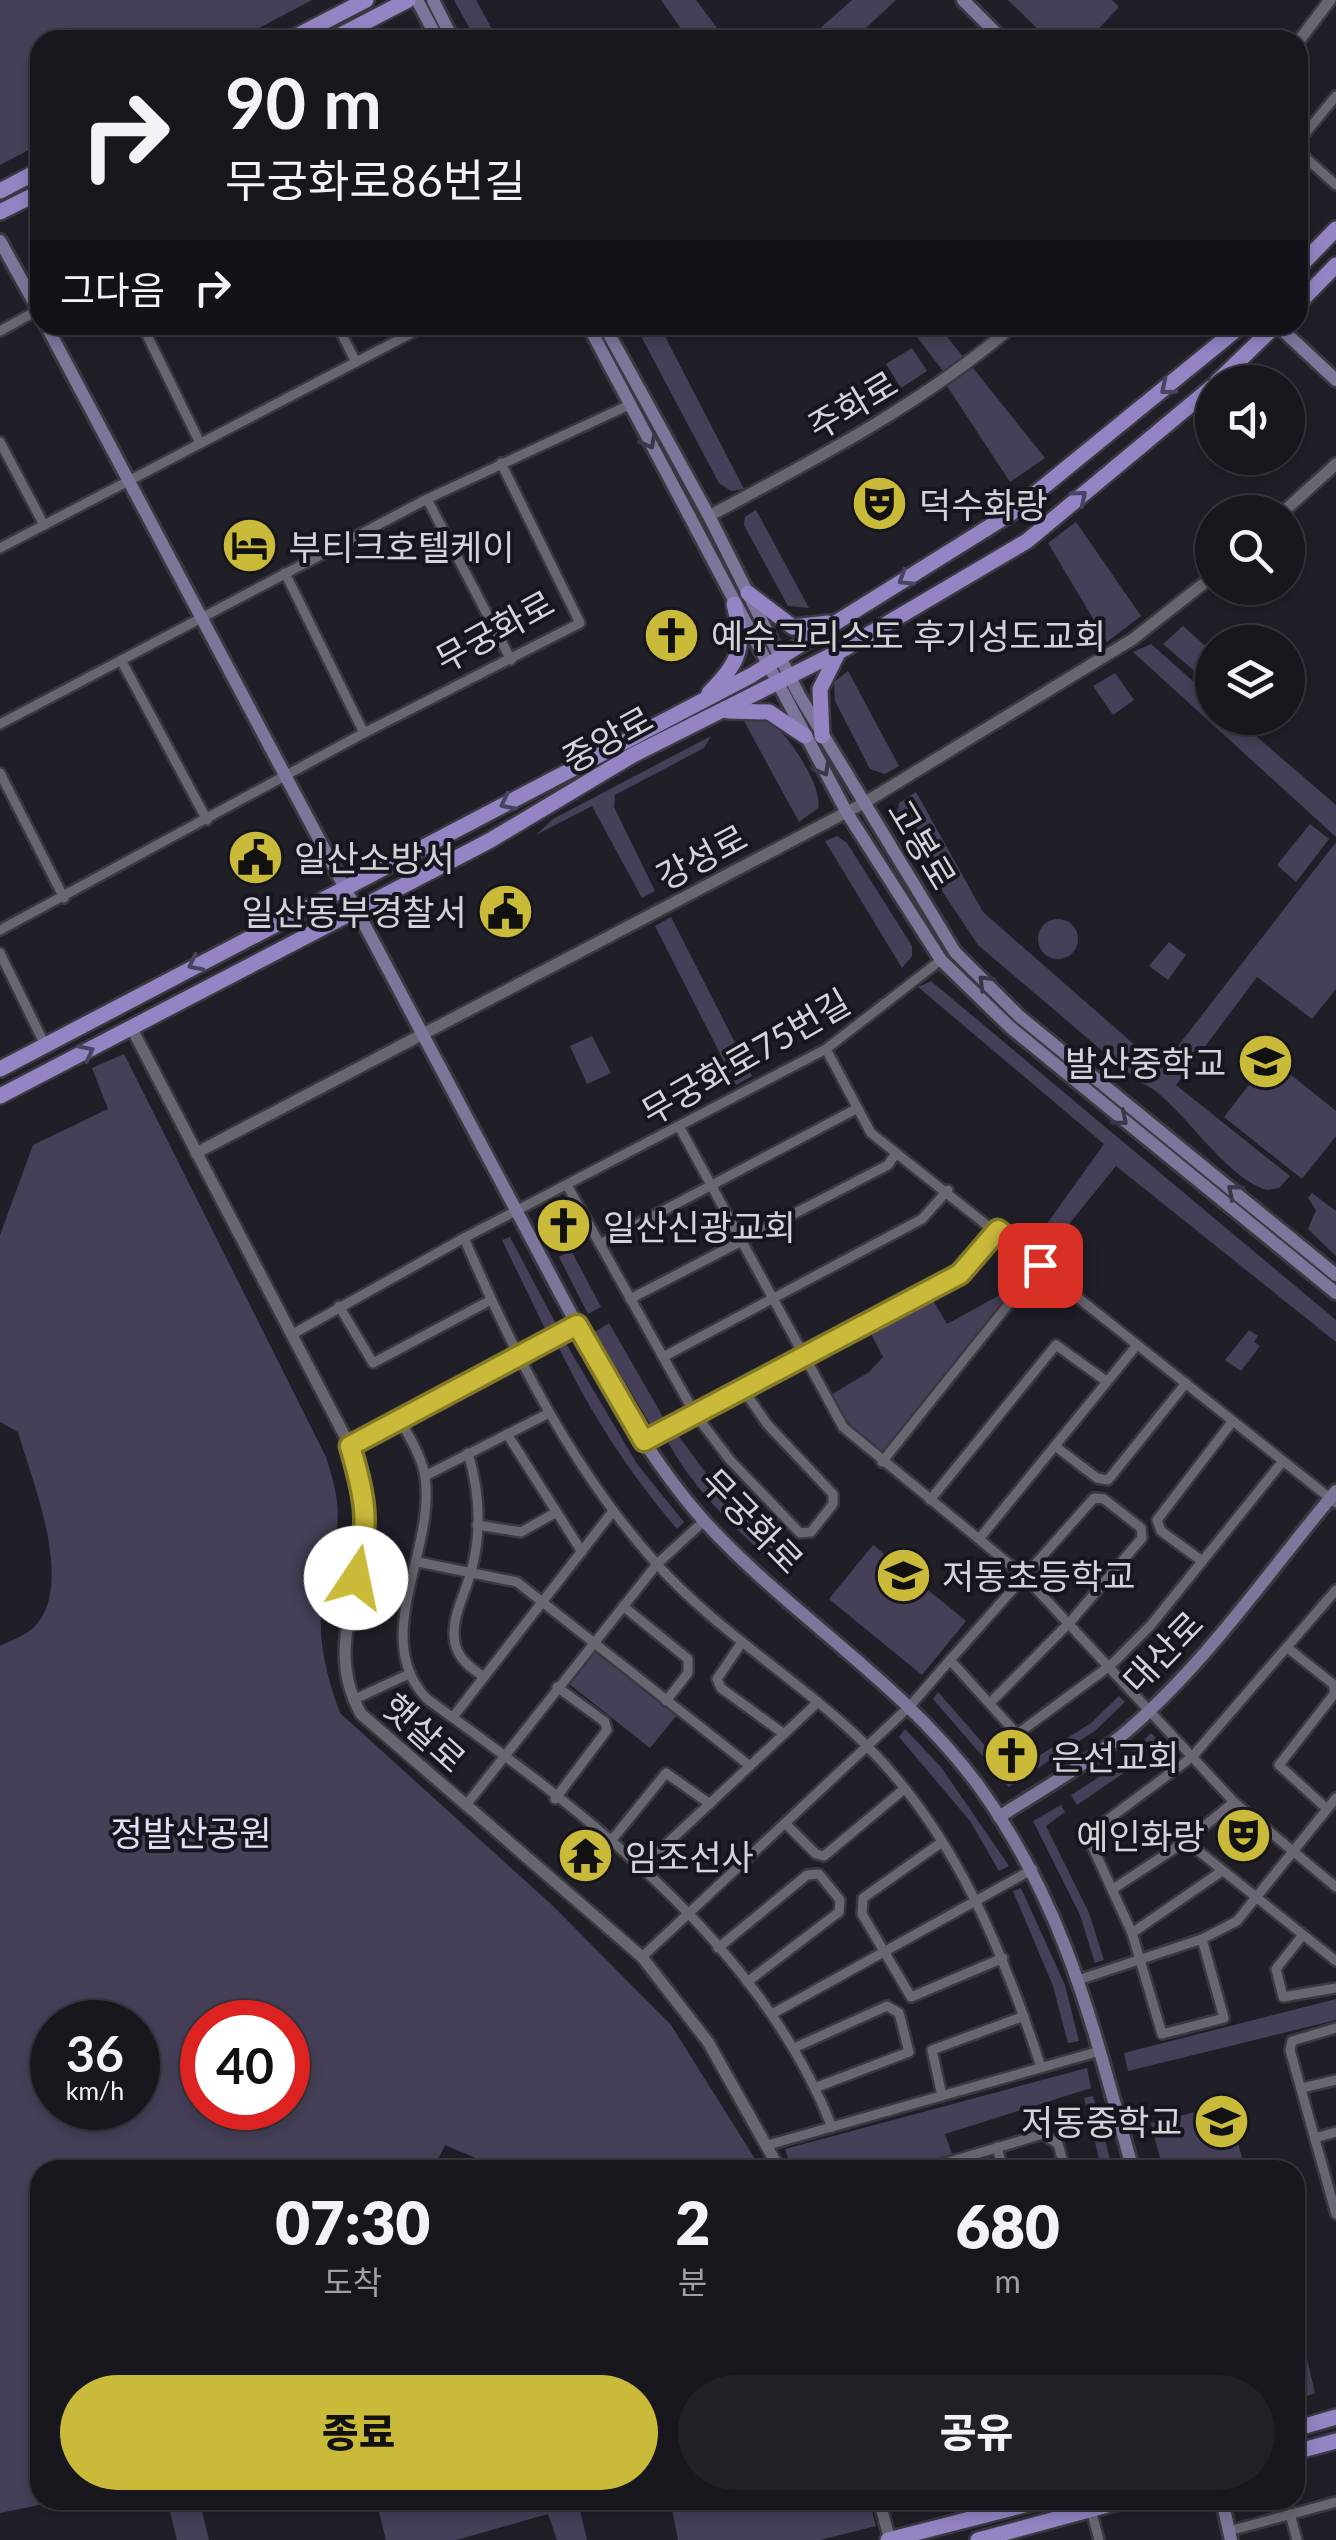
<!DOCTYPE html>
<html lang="ko">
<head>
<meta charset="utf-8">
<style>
  :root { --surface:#18171e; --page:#212027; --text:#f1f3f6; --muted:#9f9fa4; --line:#36363c; --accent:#caba3a }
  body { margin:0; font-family:Lato,"Noto Sans KR",sans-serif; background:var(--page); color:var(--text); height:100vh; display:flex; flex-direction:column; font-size:38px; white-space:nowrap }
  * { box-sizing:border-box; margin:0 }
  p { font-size:32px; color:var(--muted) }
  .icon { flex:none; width:55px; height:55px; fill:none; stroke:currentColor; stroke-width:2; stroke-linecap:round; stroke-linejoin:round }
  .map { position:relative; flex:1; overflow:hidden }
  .details { position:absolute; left:30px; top:2160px; width:1275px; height:350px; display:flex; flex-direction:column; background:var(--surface); border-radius:30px; box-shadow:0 5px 15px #0003,0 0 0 2px var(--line) }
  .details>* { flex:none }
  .guide { position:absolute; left:30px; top:30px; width:1278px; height:305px; border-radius:30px; box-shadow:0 5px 15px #0003,0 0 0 2px var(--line); background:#18171e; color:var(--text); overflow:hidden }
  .buttons { position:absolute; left:1195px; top:365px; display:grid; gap:20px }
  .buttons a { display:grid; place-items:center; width:110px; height:110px; border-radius:50%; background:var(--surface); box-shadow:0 5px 15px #0003,0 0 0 2px var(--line); font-size:50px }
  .speed { position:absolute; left:30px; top:2000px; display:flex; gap:20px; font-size:50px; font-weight:700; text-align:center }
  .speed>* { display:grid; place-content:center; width:130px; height:130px; border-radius:50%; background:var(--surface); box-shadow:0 5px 15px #0003,0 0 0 2px var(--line); line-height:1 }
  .speed small { font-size:25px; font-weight:400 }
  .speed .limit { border:15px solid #d22; background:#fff; color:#111 }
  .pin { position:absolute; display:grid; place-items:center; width:85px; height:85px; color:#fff; margin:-42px; border-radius:20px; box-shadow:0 5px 15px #0006 }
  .me { position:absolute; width:110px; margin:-55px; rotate:11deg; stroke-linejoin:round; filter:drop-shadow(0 0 8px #0008) }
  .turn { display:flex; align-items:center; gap:35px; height:210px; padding:0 30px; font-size:45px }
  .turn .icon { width:130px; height:130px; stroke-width:2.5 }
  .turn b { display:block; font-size:70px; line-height:85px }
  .then { display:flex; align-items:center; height:95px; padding:0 30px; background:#0003; gap:20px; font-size:38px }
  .eta { display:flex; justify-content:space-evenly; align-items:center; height:170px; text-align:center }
  .eta b { font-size:60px; font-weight:800; line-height:70px }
  .action { display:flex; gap:20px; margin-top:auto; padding:20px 30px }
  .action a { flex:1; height:115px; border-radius:60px; background:var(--accent); color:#111; font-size:40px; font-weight:800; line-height:115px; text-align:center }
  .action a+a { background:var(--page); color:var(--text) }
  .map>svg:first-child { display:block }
</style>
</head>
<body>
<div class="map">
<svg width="1336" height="2540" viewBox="0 0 1336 2540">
  <rect width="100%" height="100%" fill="#201f28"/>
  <!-- green -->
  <g fill="#454058" fill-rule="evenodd">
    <path d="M0,0H312L236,40H40V144L0,165Z"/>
    <path d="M454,0H476L498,40H476Z"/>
    <path d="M661,0H696L726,40H689Z"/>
    <path d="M852,0H896L853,40H807Z"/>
    <path d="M1008,0H1112L1119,7L1088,40H1049Z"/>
    <path d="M635,325H659L744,489L731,491L719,483Z"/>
    <path d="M908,325H938L963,357L943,371Z"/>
    <path d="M912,348L927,371L901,388L886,364Z"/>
    <path d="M973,368L1045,458L1010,482L947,386Z"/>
    <path d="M756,510L809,608L788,606L744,525L745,517Z"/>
    <path d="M1076,522L1141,616L1107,642L1048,543Z"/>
    <path d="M1183,626L1212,652L1198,674L1163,644Z"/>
    <path d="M1151,644L1212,698V718H1235L1336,805V837L1133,652Z"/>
    <path d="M848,671L899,766L885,774L870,769L835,701L834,682Z"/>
    <path d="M1115,673L1134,700L1113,715L1093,686Z"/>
    <path d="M761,717C782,722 824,787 818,808L799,822L744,721Z"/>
    <path d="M711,736L704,748L615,795L614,807L655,891L642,898L592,806L536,835L553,819Z"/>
    <path d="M916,792L983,912L1161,1068L1336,842V989L1312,1019L1257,977L1176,1085L1290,1176L1279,1188L1267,1190C1220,1176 1176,1094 1139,1082L978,945L896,822L899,803Z"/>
    <path d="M1310,824L1329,839L1296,882L1277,865Z"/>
    <path d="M837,836L847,843L912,946V956L902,968L825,841Z"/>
    <path d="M671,917L752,1076L736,1085L655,926Z"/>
    <circle cx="1058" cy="939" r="20"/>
    <path d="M1169,942L1186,955L1168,980L1149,966Z"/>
    <path d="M931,981L1336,1320V1342L1116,1166L1043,1256L1031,1246L1104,1144L918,987Z"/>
    <path d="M592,1036L611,1073L587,1084L570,1046Z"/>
    <path d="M124,1054L326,1457C347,1521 336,1530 324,1592C315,1633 326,1675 340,1713L552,1905L671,2025L762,2170H504L445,2145L433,2170H40V2500H64L0,2513V1646C10,1641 26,1635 34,1627C76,1585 32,1481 18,1432L0,1422V1235L33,1145L108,1109L92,1068ZM138,2022V2108H52V2022ZM288,2022V2108H202V2022Z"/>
    <path d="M1270,1058L1336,1111V1136L1302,1179L1224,1117Z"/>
    <path d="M1312,1193L1336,1211V1256L1308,1229L1316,1210L1308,1198Z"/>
    <path d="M510,1237L557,1326L546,1331L502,1240Z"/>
    <path d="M571,1250L601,1307L588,1314L559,1257Z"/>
    <path d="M1025,1262L1033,1269L882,1456L845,1424L829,1396L869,1372L883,1357L867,1326L929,1294L947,1324L998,1296Z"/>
    <path d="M609,1323L663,1417L650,1424L595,1332Z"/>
    <path d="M1249,1330L1258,1336L1254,1342L1260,1346L1241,1371L1225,1360Z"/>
    <path d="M565,1342L637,1464L684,1522L677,1529C628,1471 591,1414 558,1346Z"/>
    <path d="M677,1434L717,1488L784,1556L776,1566C735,1528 693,1490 667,1440Z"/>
    <path d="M873,1545L966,1621L922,1675L829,1599Z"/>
    <path d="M593,1651L677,1715L650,1748L568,1683Z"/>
    <path d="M938,1692L1010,1774L1091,1723L1119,1696L1125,1702L1096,1730L1009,1787L933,1699Z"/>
    <path d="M905,1729L941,1767L1009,1866L999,1871L970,1821L899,1737Z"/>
    <path d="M1151,1733L1158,1740L1125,1772L1077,1805L1071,1795L1121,1763Z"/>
    <path d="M1061,1805L1065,1812L1046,1826L1089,1913L1104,1960L1095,1963L1080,1915L1033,1821Z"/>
    <path d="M1021,1888L1065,1985L1079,2041L1068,2043L1053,1986L1013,1891Z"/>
    <path d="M1336,1999V2020L1128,2071L1124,2053Z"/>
    <path d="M1087,2068L1091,2088L945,2134L952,2154L901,2170H792L785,2149Z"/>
    <path d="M1093,2096L1113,2170H1102L1084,2098Z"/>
    <path d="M1228,2104L1245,2170H1163L1151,2123Z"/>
    <path d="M1295,2307L1315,2393L1295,2400Z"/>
    <path d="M167,2500H199L209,2540H177Z"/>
    <path d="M376,2500H604L579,2506L587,2540H557L548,2514L456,2540H386Z"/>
    <path d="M670,2500H869L876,2526L820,2540H678Z"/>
  </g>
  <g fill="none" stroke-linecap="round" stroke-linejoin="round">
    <defs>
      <g id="minor">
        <path d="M1298,142L1336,96"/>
        <path d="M1298,151L1336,185"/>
        <path d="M142,325L200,443"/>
        <path d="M337,325L356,362"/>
        <path d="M0,331L40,309"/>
        <path d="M0,442L44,525"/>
        <path d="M427,499L511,660"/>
        <path d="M0,548L427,325"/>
        <path d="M285,573L364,733"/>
        <path d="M121,660L207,820"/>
        <path d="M0,724L427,499L629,405"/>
        <path d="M0,773L64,898"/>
        <path d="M0,930L364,733L580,623L501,463"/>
        <path d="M0,953L45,1045"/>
        <path d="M826,1049L871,1133L1336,1503"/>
        <path d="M680,1128L843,1427L1026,1578L1234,1802L1336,1887"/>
        <path d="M568,1187L695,1414L730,1460L800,1533L811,1532L833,1504V1494L767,1424L743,1389"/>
        <path d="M464,1238C513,1352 572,1469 655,1562C717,1632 800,1680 866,1745C955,1833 1003,1951 1041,2067"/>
        <path d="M600,1244L856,1109"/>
        <path d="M630,1299L888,1165L896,1153"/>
        <path d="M339,1306L373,1363L491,1300"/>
        <path d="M291,1335L464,1238L826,1049L941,960"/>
        <path d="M663,1357L922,1219L948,1190"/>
        <path d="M401,1421C410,1439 422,1457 425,1477C436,1550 369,1639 427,1699C584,1812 759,1942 832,2127"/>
        <path d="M507,1434L582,1552"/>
        <path d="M644,1441L960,1274L998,1231"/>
        <path d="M350,1446L577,1325"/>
        <path d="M1055,1446L1097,1478L1108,1480L1186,1383"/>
        <path d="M468,1453C480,1493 482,1535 470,1575C464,1597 450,1620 455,1643C458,1659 471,1668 484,1677"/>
        <path d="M882,1462L1040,1265"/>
        <path d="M425,1476L549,1413"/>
        <path d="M930,1500L1056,1345L1106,1381"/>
        <path d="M477,1525L521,1532L555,1513"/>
        <path d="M979,1539L1137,1345"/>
        <path d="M1202,1561L1161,1531L1157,1520L1232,1422"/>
        <path d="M418,1562L517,1582L750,1766"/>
        <path d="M623,1606L688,1659V1673L666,1701"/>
        <path d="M742,1642L717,1679L721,1688L784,1734"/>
        <path d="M1289,1649L1333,1684L1335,1693L1279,1765L1327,1809"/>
        <path d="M353,1700L409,1674"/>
        <path d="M990,1703L1071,1621L1142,1538L1141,1528L1104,1499L1094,1498L950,1660L1017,1734L1111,1665L1151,1625L1283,1461"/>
        <path d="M453,1717L613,1511"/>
        <path d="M555,1799L607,1730L605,1722L557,1687"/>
        <path d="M466,1805L657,1564L704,1521"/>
        <path d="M785,1823L816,1854L824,1856L903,1790"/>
        <path d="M611,1841L666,1773L710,1804"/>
        <path d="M1186,1841L1336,1961"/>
        <path d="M942,1842L863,1898L862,1914L911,1997L1003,1958"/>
        <path d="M641,1868L817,1703"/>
        <path d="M1113,1889L1186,1841L1234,1802"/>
        <path d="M1132,1933L1222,1871"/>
        <path d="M1302,1936L1276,1969L1283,1997L1336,1988"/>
        <path d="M1202,1939L1224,2018L1162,2034L1132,1933L1087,1835L1192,1757L1336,1590"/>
        <path d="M718,1948L807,1875L819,1874L840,1900L839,1912L747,1982"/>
        <path d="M642,1957L911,1705L950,1660"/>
        <path d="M1081,1979L1202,1939L1237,1921L1336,1798"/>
        <path d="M772,2014L1033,1869"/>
        <path d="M1336,2028L1292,2041L1290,2050L1336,2214"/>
        <path d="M794,2048L887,2006L899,2013L909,2052L817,2087"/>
        <path d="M1302,2088L1336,2080"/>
        <path d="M942,2096L932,2050L1024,2016"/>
        <path d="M1315,2138L1336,2132"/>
        <path d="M768,2145L1100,2051"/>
        <path d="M997,2147L1003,2170"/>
        <path d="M922,2170L1043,2134L1058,2144L1065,2170"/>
        <path d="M1091,2510L1099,2540"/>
        <path d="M1290,2514L1297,2540"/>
        <path d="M1229,2531L1336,2502"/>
      </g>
      <g id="tertiary">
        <path d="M1298,42L1330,0"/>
        <path d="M1283,512L1336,464"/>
        <path d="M709,516C814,460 924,403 1014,325"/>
        <path d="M132,1029L350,1446C355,1463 364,1482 366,1499C377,1575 318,1637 361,1714L642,1957L708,2042L780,2170"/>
        <path d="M196,1153L864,803L1133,639L1212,577"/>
        <path d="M879,2500L890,2540"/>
      </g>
      <g id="secondary">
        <path d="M417,0L438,40"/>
        <path d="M433,0L453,40"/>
        <path d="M963,0L1003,40"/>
        <path d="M0,241L40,313"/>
        <path d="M46,325L577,1325C614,1394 653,1464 705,1522C791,1616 902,1682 978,1785C1067,1908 1093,2028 1133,2170"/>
        <path d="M588,325L847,813L941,960L1010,1027L1336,1293"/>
        <path d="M604,325L709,516L799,695L955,952L1019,1016L1336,1275"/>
        <path d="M1277,325L1336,380"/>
        <path d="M999,1817C1039,1791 1082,1767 1120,1737C1204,1667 1266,1575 1336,1491"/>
        <path d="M1222,2500L1231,2540"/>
      </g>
      <g id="primary">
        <path d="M289,40L366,0"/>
        <path d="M331,40L408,0"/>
        <path d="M0,191L40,170"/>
        <path d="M0,212L40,192"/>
        <path d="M1298,268L1336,229"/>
        <path d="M1298,304L1336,265"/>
        <path d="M1217,382L1276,325"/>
        <path d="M748,593L793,627L828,623"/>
        <path d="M709,693C741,660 745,648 734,604"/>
        <path d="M728,711L769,712L805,736"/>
        <path d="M822,736L820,689L837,655"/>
        <path d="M0,1069L752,675L1010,514L1242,325"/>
        <path d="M0,1096L489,841L633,755L844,649L1027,541L1212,387"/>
        <path d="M1295,2429L1336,2417"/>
        <path d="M1295,2452L1336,2441"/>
        <path d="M888,2540L1044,2500"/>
        <path d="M978,2540L1126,2500"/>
      </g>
    </defs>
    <!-- minor casing -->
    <use href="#minor" stroke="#3a3940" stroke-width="14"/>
    <!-- tertiary casing -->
    <use href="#tertiary" stroke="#3a3940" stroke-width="16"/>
    <!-- secondary casing -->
    <use href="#secondary" stroke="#3a3940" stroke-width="18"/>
    <!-- primary casing -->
    <use href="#primary" stroke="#3a3940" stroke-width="20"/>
    <!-- minor -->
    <use href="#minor" stroke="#686671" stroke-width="9"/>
    <!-- tertiary -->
    <use href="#tertiary" stroke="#686671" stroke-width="11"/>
    <!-- secondary -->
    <use href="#secondary" stroke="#7e759b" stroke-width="12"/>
    <!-- primary -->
    <use href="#primary" stroke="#9484c4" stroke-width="15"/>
  </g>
  <!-- one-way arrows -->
  <defs><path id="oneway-chevron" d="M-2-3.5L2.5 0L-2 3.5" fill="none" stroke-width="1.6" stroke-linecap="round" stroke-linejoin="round" transform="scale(2.5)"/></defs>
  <g stroke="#494260">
    <use href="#oneway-chevron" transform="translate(1167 388) rotate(141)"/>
    <use href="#oneway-chevron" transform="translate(1080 497) rotate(-40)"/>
    <use href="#oneway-chevron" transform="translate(905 579) rotate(148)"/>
    <use href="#oneway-chevron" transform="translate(507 803) rotate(153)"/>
    <use href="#oneway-chevron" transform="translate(195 964) rotate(153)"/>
    <use href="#oneway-chevron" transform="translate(87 1052) rotate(-27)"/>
  </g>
  <g stroke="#3b374a">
    <use href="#oneway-chevron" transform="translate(649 442) rotate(62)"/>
    <use href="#oneway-chevron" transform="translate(823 769) rotate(61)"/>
    <use href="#oneway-chevron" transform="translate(985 982) rotate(-135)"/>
    <use href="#oneway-chevron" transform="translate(1121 1119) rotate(40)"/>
    <use href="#oneway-chevron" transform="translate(1234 1191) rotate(-139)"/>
  </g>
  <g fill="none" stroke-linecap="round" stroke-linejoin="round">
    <defs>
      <path id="route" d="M356,1578C370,1522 366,1501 350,1446L577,1325L644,1441L960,1274L998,1230L1040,1265"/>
    </defs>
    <!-- route casing -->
    <use href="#route" stroke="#837926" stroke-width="25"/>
    <!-- route -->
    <use href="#route" stroke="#caba3a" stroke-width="18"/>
  </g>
  <!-- icons -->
  <defs>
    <symbol id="theatre-disc" viewBox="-11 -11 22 22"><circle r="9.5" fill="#caba3a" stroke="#17161e"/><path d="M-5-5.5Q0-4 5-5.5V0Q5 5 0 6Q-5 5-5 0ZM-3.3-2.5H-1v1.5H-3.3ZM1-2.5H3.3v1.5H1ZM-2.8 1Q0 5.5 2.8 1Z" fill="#111"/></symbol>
    <symbol id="hotel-disc" viewBox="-11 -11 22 22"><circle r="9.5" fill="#caba3a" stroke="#17161e"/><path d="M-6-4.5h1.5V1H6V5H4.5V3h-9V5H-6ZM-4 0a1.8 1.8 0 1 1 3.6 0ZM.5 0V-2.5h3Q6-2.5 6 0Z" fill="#111"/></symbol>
    <symbol id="church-disc" viewBox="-11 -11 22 22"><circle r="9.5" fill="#caba3a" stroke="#17161e"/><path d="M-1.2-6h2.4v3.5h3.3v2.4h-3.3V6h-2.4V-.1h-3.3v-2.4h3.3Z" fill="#111"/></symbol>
    <symbol id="civic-disc" viewBox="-11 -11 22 22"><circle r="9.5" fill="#caba3a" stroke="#17161e"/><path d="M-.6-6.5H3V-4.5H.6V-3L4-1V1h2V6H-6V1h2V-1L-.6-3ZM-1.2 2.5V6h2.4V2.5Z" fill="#111"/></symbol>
    <symbol id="school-disc" viewBox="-11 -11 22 22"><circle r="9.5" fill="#caba3a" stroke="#17161e"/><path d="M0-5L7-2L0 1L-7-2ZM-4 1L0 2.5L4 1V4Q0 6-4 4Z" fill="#111"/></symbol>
    <symbol id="temple-disc" viewBox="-11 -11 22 22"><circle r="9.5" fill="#caba3a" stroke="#17161e"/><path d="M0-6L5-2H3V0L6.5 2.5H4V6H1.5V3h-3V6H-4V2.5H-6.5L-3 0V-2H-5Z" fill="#111"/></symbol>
  </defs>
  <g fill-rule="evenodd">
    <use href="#theatre-disc" x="848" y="472" width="63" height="63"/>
    <use href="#hotel-disc" x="218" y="514" width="63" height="63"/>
    <use href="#church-disc" x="640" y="604" width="63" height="63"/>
    <use href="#civic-disc" x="224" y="826" width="63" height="63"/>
    <use href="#civic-disc" x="474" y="880" width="63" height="63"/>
    <use href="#school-disc" x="1234" y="1030" width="63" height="63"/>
    <use href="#church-disc" x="532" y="1194" width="63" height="63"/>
    <use href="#school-disc" x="872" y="1544" width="63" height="63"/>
    <use href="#church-disc" x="980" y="1724" width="63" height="63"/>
    <use href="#theatre-disc" x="1212" y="1804" width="63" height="63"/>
    <use href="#temple-disc" x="554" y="1824" width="63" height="63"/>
    <use href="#school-disc" x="1190" y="2090" width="63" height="63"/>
  </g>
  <g text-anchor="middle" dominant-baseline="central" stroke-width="8" stroke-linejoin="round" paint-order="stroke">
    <!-- street labels -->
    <g font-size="35" fill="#d4d3d9" stroke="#17161e">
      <text transform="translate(852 404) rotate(-31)">주화로</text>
      <text transform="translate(494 630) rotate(-29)">무궁화로</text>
      <text transform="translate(607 738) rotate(-29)">중앙로</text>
      <text transform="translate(923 844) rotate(59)">고봉로</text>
      <text transform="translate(701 856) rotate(-28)">강성로</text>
      <text transform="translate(745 1056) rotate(-30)">무궁화로75번길</text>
      <text transform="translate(753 1520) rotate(46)">무궁화로</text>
      <text transform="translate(1162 1651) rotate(-46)">대산로</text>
      <text transform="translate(425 1732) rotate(42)">햇살로</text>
    </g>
    <!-- poi labels -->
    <g font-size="35" fill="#d4d3d9" stroke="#17161e" text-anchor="start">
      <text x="919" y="504">덕수화랑</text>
      <text x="289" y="546">부티크호텔케이</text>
      <text x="711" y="635">예수그리스도 후기성도교회</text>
      <text x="294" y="857">일산소방서</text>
      <text x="467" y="911" text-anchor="end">일산동부경찰서</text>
      <text x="1226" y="1062" text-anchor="end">발산중학교</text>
      <text x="603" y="1226">일산신광교회</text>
      <text x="942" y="1575">저동초등학교</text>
      <text x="1051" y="1756">은선교회</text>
      <text x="1205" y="1835" text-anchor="end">예인화랑</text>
      <text x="625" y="1856">임조선사</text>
      <text x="1182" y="2121" text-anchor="end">저동중학교</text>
    </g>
    <!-- park labels -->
    <g font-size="35" fill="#e2def8" stroke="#17161e">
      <text x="191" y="1832">정발산공원</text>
    </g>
  </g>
</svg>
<div class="buttons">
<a><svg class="icon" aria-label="sound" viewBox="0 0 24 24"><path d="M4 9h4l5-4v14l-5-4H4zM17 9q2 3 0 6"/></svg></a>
<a><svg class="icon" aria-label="search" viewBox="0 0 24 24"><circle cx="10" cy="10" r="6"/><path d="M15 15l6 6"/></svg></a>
<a><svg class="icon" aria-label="layers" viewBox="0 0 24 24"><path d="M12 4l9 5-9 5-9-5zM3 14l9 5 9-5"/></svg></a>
</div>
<div class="speed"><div>36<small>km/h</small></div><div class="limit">40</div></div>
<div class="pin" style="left:1040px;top:1265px;background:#d93025"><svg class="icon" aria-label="arrive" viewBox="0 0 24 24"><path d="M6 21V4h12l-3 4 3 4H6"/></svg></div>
<svg class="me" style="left:356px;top:1578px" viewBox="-20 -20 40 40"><circle r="19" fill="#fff"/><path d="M0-13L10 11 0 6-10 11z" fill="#caba3a"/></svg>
<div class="guide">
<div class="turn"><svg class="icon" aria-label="right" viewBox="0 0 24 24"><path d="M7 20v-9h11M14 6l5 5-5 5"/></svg><div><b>90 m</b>무궁화로86번길</div></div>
<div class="then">그다음<svg class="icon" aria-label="right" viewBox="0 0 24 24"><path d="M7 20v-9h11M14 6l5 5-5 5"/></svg></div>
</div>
<section class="details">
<div class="eta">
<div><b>07:30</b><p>도착</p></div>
<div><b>2</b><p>분</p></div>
<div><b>680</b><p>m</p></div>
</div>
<div class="action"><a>종료</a><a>공유</a></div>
</section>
</div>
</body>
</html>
